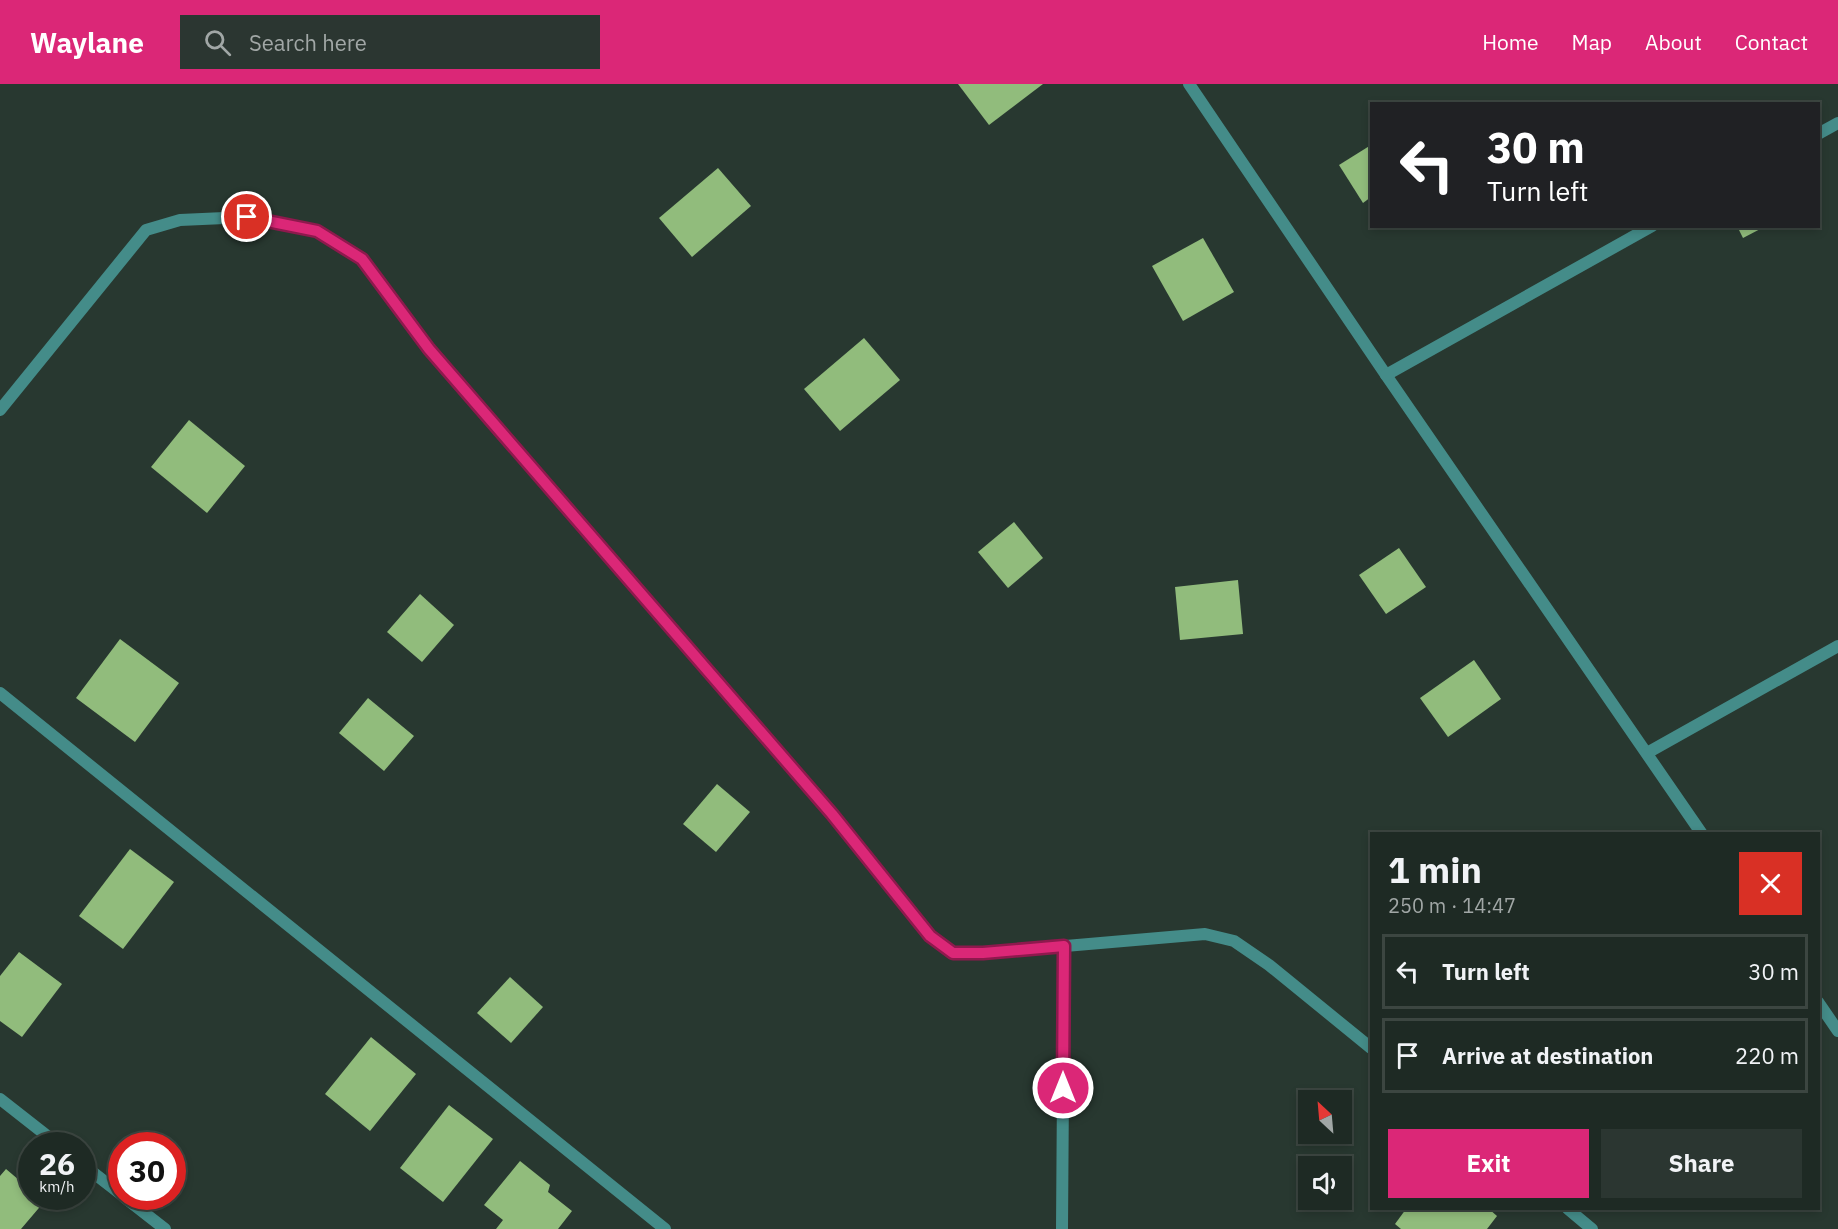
<!DOCTYPE html>
<html lang="en">
<head>
<meta charset="utf-8">
<style>
  :root { --surface:#1e2a24; --page:#2b3631; --text:#f1f3f6; --muted:#a1a7a6; --line:#3c4641; --accent:#db2777 }
  body { margin:0; font-family:"IBM Plex Sans",sans-serif; background:var(--page); color:var(--text); height:100vh; display:flex; flex-direction:column; font-size:22px; white-space:nowrap }
  * { box-sizing:border-box; margin:0 }
  p { font-size:20px; color:var(--muted) }
  .icon { flex:none; width:33px; height:33px; fill:none; stroke:currentColor; stroke-width:2; stroke-linecap:round; stroke-linejoin:round }
  .map { position:relative; flex:1; overflow:hidden }
  .side { position:absolute; left:1370px; top:748px; width:450px; height:378px; display:flex; flex-direction:column; background:var(--surface); border-radius:0px; box-shadow:0 3px 9px #0003,0 0 0 2px var(--line) }
  .side>* { flex:none }
  .banner { position:absolute; left:1370px; top:18px; width:450px; height:126px; border-radius:0px; box-shadow:0 3px 9px #0003,0 0 0 2px var(--line); background:#202124; color:#fff; overflow:hidden }
  .needle { width:39px; rotate:334deg }
  .fabs { position:absolute; left:1298px; top:1006px; display:grid; gap:12px }
  .fabs a { display:grid; place-items:center; width:54px; height:54px; border-radius:0px; background:var(--surface); box-shadow:0 3px 9px #0003,0 0 0 2px var(--line); font-size:30px }
  .speed { position:absolute; left:18px; top:1048px; display:flex; gap:12px; font-size:30px; font-weight:700; text-align:center }
  .speed>* { display:grid; place-content:center; width:78px; height:78px; border-radius:50%; background:var(--surface); box-shadow:0 3px 9px #0003,0 0 0 2px var(--line); line-height:1 }
  .speed small { font-size:15px; font-weight:400 }
  .speed .limit { border:9px solid #d22; background:#fff; color:#111 }
  .pin { position:absolute; display:grid; place-items:center; width:51px; height:51px; color:#fff; margin:-26px; border:3px solid #fff; border-radius:50%; box-shadow:0 2px 6px #0007 }
  .me { position:absolute; width:66px; margin:-33px; rotate:0deg; stroke-linejoin:round; filter:drop-shadow(0 0 4px #0008) }
  .turn { display:flex; align-items:center; gap:21px; height:126px; padding:0 18px; font-size:27px }
  .turn .icon { width:78px; height:78px; stroke-width:2.5 }
  .turn b { display:block; font-size:42px; line-height:51px }
  .round { display:grid; place-items:center; flex:none; width:63px; height:63px; border-radius:0px; background:var(--page) }
  .summary { display:flex; align-items:center; justify-content:space-between; height:102px; padding:0 18px }
  h1 { font-size:36px; font-weight:700; line-height:45px }
  .primary-button { display:flex; gap:12px; margin-top:auto; padding:12px 18px }
  .primary-button a { flex:1; height:69px; border-radius:0px; background:var(--accent); color:#fff; font-size:24px; font-weight:700; line-height:69px; text-align:center }
  .primary-button a+a { background:var(--page); color:var(--text) }
  ul { padding:0; list-style:none }
  li { display:flex; align-items:center; gap:18px; height:75px; margin:0 12px 9px; padding:0 6px; border:3px solid var(--line); border-radius:0px }
  li div { flex:1 }
  li b { display:block; font-size:22px }
  li em { font-style:normal }
  header { display:flex; align-items:center; gap:36px; box-sizing:border-box; height:84px; padding:0 30px; background:var(--accent); color:#fff }
  header strong { font-size:28px }
  nav { display:flex; gap:33px; margin-inline-start:auto; font-size:21px }
  .search { width:420px; height:54px; background:var(--page); display:flex; align-items:center; gap:15px; box-sizing:border-box; padding:0 21px; border-radius:0px; color:var(--muted); font-size:22px }
  .map>svg:first-child { display:block }
</style>
</head>
<body>
<header>
<strong>Waylane</strong>
<div class="search"><svg class="icon" aria-label="search" viewBox="0 0 24 24"><circle cx="10" cy="10" r="6"/><path d="M15 15l6 6"/></svg>Search here</div>
<nav><a>Home</a><a>Map</a><a>About</a><a>Contact</a></nav>
</header>
<div class="map">
<svg width="1838" height="1145" viewBox="0 0 1838 1145">
  <rect width="100%" height="100%" fill="#283830"/>
  <!-- building -->
  <g fill="#91bc7c">
    <path d="M958,0H1043L989,41Z"/>
    <path d="M1371,61V113L1363,119L1339,81Z"/>
    <path d="M718,84L751,122L692,173L659,134Z"/>
    <path d="M1737,142H1766L1743,154Z"/>
    <path d="M1203,154L1234,208L1183,237L1152,182Z"/>
    <path d="M864,254L900,296L840,347L804,305Z"/>
    <path d="M189,336L245,382L207,429L151,383Z"/>
    <path d="M1014,438L1043,474L1008,504L978,468Z"/>
    <path d="M1399,464L1426,503L1386,530L1359,491Z"/>
    <path d="M1238,496L1243,550L1180,556L1175,503Z"/>
    <path d="M420,510L454,541L422,578L387,548Z"/>
    <path d="M120,555L179,599L135,658L76,614Z"/>
    <path d="M1474,576L1501,615L1448,653L1420,614Z"/>
    <path d="M368,614L414,652L384,687L339,649Z"/>
    <path d="M717,700L750,728L716,768L683,740Z"/>
    <path d="M130,765L174,798L123,865L79,832Z"/>
    <path d="M19,868L62,900L22,953L0,937V892Z"/>
    <path d="M510,893L543,923L511,959L477,929Z"/>
    <path d="M371,953L416,990L370,1047L325,1010Z"/>
    <path d="M449,1021L493,1055L443,1118L400,1084Z"/>
    <path d="M520,1077L550,1101L548,1108L572,1127L558,1145H496L503,1136L484,1121Z"/>
    <path d="M6,1085L32,1107V1113H39L44,1118L21,1145H0V1092Z"/>
    <path d="M1406,1125H1489L1497,1132L1487,1145H1401L1395,1140Z"/>
  </g>
  <g fill="none" stroke-linecap="round" stroke-linejoin="round">
    <!-- lane -->
    <g stroke="#448c89" stroke-width="12">
      <path d="M1189,0L1386,291L1702,750"/>
      <path d="M1647,669L1838,562"/>
      <path d="M1818,918L1838,947"/>
    </g>
    <!-- street -->
    <g stroke="#448c89" stroke-width="12">
      <path d="M1818,50L1838,39"/>
      <path d="M1386,291L1652,142"/>
      <path d="M0,326L146,146L180,136L247,133L317,147L362,175L429,265L832,730L930,852L953,869H983L1205,850L1234,857L1269,881L1371,964"/>
      <path d="M0,609L665,1145"/>
      <path d="M0,1015L60,1062"/>
      <path d="M82,1080L122,1111"/>
      <path d="M124,1113L165,1145"/>
      <path d="M1568,1125L1592,1145"/>
      <path d="M1062,1145L1064,862"/>
    </g>
  </g>
  <g fill="none" stroke-linecap="round" stroke-linejoin="round">
    <defs>
      <path id="route" d="M247,133L317,147L362,175L429,265L832,730L930,852L953,869H983L1064,862L1063,1004"/>
    </defs>
    <!-- route casing -->
    <use href="#route" stroke="#8e194d" stroke-width="15"/>
    <!-- route -->
    <use href="#route" stroke="#db2777" stroke-width="10"/>
  </g>
</svg>
<div class="fabs">
<a><svg class="needle" viewBox="-14 -14 28 28"><path d="M0-13l5 13h-10z" fill="#e53935"/><path d="M0 13l5-13h-10z" fill="#a1a7a6"/></svg></a>
<a><svg class="icon" aria-label="sound" viewBox="0 0 24 24"><path d="M4 9h4l5-4v14l-5-4H4zM17 9q2 3 0 6"/></svg></a>
</div>
<div class="speed"><div>26<small>km/h</small></div><div class="limit">30</div></div>
<div class="pin" style="left:247px;top:133px;background:#d93025"><svg class="icon" aria-label="arrive" viewBox="0 0 24 24"><path d="M6 21V4h12l-3 4 3 4H6"/></svg></div>
<svg class="me" style="left:1063px;top:1004px" viewBox="-20 -20 40 40"><circle r="17" fill="#db2777" stroke="#fff" stroke-width="3"/><path d="M0-11L8 9 0 5-8 9z" fill="#fff"/></svg>
<div class="banner">
<div class="turn"><svg class="icon" aria-label="left" viewBox="0 0 24 24"><path d="M17 20v-9H6M10 6l-5 5 5 5"/></svg><div><b>30 m</b>Turn left</div></div>
</div>
<section class="side">
<div class="summary"><div><h1>1 min</h1><p>250 m · 14:47</p></div><a class="round" style="background:#d93025;color:#fff"><svg class="icon" aria-label="close" viewBox="0 0 24 24"><path d="M6 6l12 12M18 6L6 18"/></svg></a></div>
<ul>
<li><svg class="icon" aria-label="left" viewBox="0 0 24 24"><path d="M17 20v-9H6M10 6l-5 5 5 5"/></svg><div><b>Turn left</b></div><em>30 m</em></li>
<li><svg class="icon" aria-label="arrive" viewBox="0 0 24 24"><path d="M6 21V4h12l-3 4 3 4H6"/></svg><div><b>Arrive at destination</b></div><em>220 m</em></li>
</ul>
<div class="primary-button"><a>Exit</a><a>Share</a></div>
</section>
</div>
</body>
</html>
